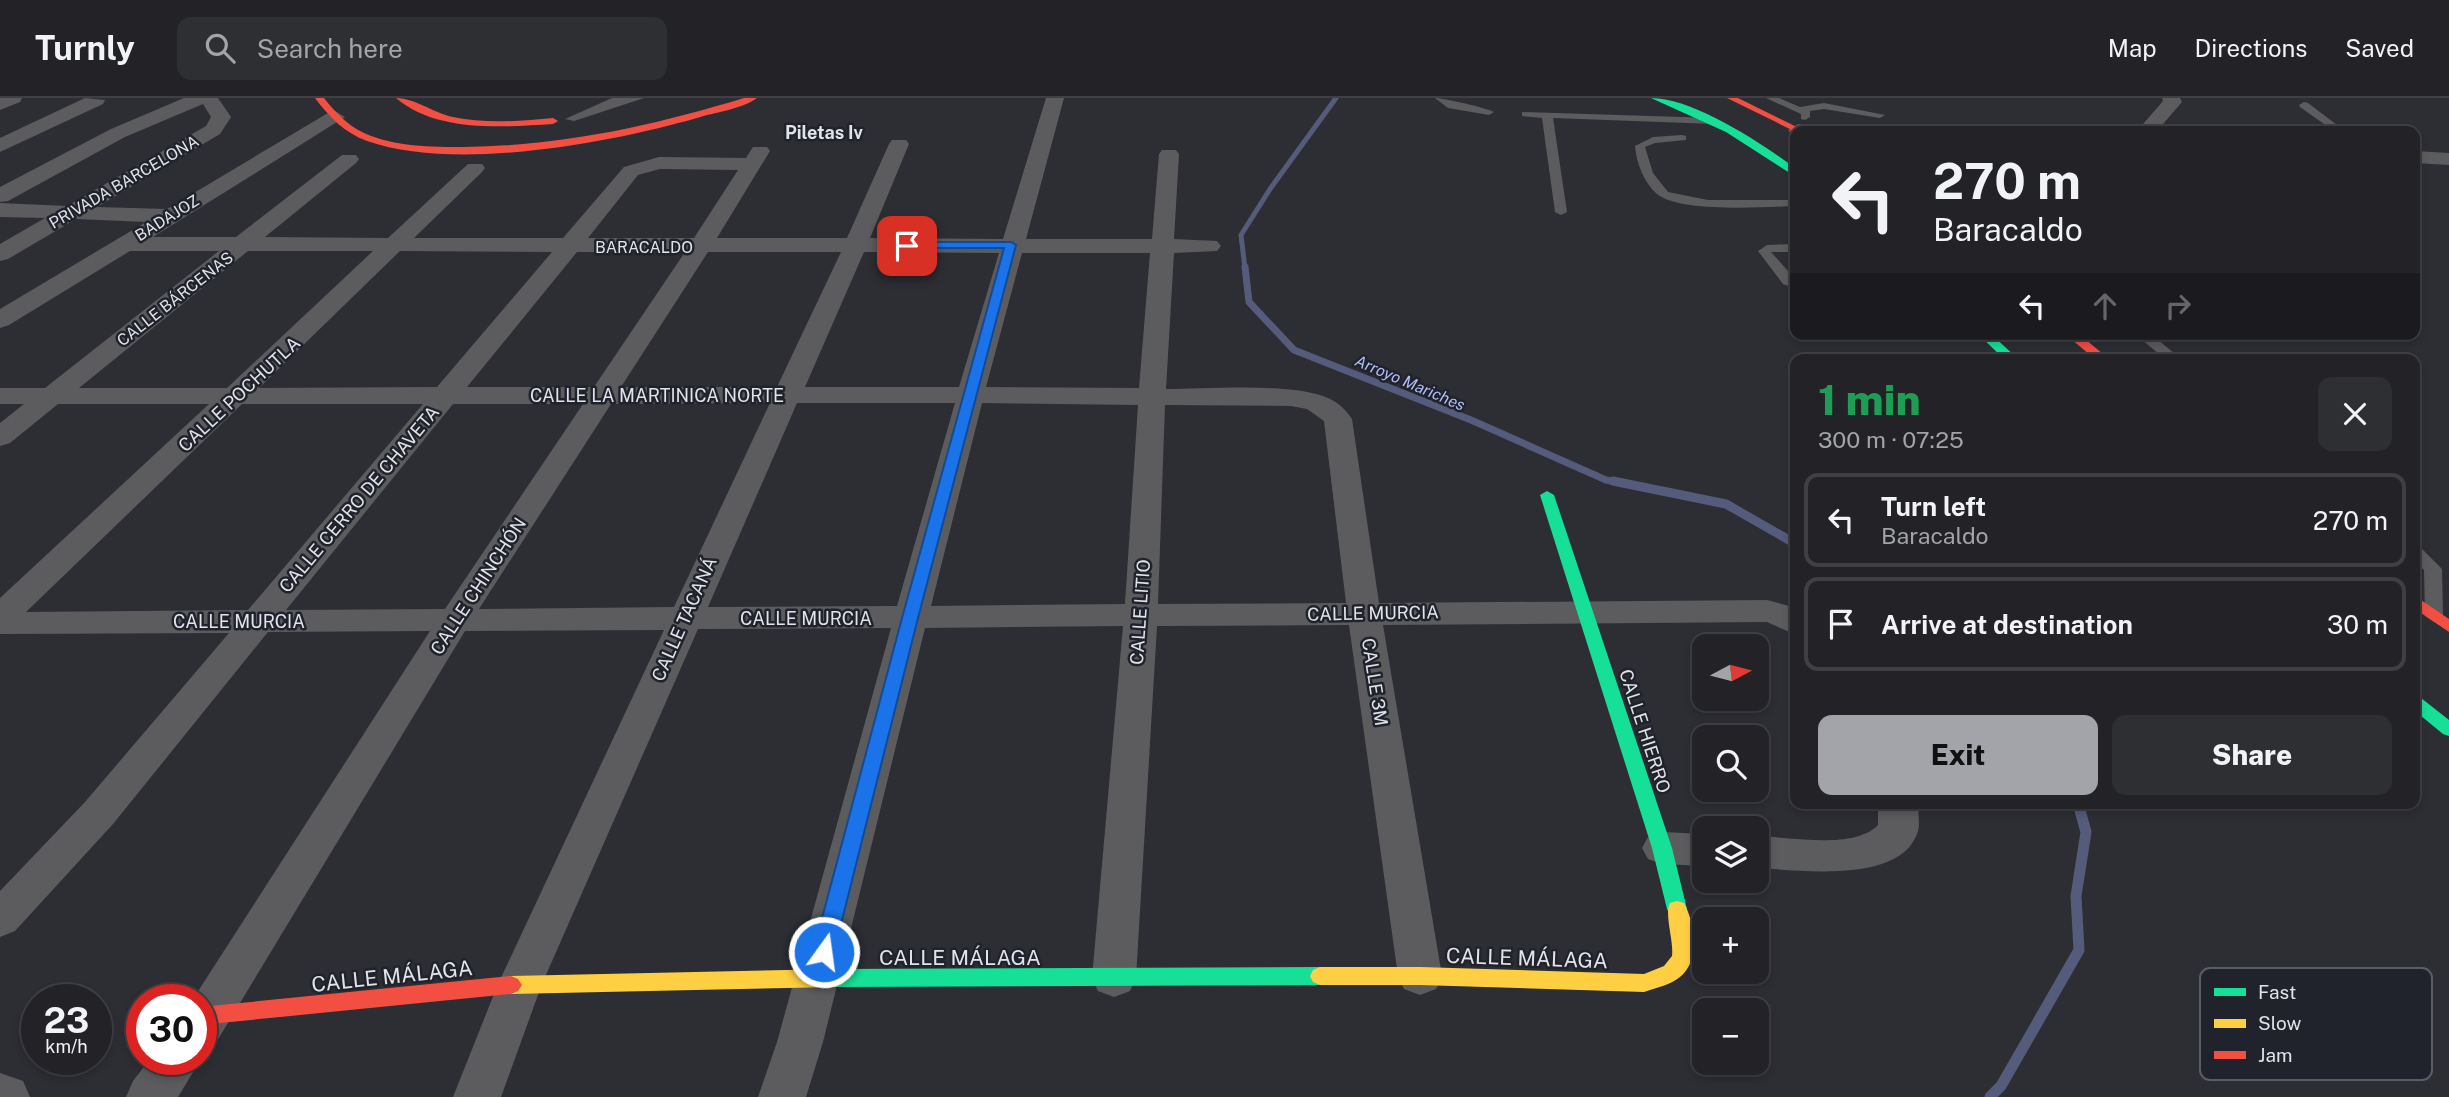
<!DOCTYPE html>
<html lang="en">
<head>
<meta charset="utf-8">
<style>
  :root { --surface:#222227; --page:#2e2f33; --text:#f1f3f6; --muted:#a2a4a7; --line:#3f3f44; --accent:#a2a4aa }
  body { margin:0; font-family:"Public Sans",sans-serif; background:var(--page); color:var(--text); height:100vh; display:flex; flex-direction:column; font-size:26px; white-space:nowrap }
  * { box-sizing:border-box; margin:0 }
  p { font-size:23px; color:var(--muted) }
  .icon { flex:none; width:38px; height:38px; fill:none; stroke:currentColor; stroke-width:2; stroke-linecap:round; stroke-linejoin:round }
  .map { position:relative; flex:1; overflow:hidden }
  .sheet { position:absolute; left:1790px; top:256px; width:630px; height:455px; display:flex; flex-direction:column; background:var(--surface); border-radius:14px; box-shadow:0 4px 10px #0003,0 0 0 2px var(--line) }
  .sheet>* { flex:none }
  .top-card { position:absolute; left:1790px; top:28px; width:630px; height:214px; border-radius:14px; box-shadow:0 4px 10px #0003,0 0 0 2px var(--line); background:#222227; color:var(--text); overflow:hidden }
  .needle { width:46px; rotate:83deg }
  .fabs { position:absolute; left:1692px; top:536px; display:grid; gap:14px }
  .fabs a { display:grid; place-items:center; width:77px; height:77px; border-radius:14px; background:var(--surface); box-shadow:0 4px 10px #0003,0 0 0 2px var(--line); font-size:35px }
  .speed { position:absolute; left:21px; top:886px; display:flex; gap:14px; font-size:35px; font-weight:700; text-align:center }
  .speed>* { display:grid; place-content:center; width:91px; height:91px; border-radius:50%; background:var(--surface); box-shadow:0 4px 10px #0003,0 0 0 2px var(--line); line-height:1 }
  .speed small { font-size:18px; font-weight:400 }
  .speed .limit { border:10px solid #d22; background:#fff; color:#111 }
  .pin { position:absolute; display:grid; place-items:center; width:60px; height:60px; color:#fff; margin:-30px; border-radius:14px; box-shadow:0 4px 10px #0006 }
  .me { position:absolute; width:77px; margin:-38px; rotate:14deg; stroke-linejoin:round; filter:drop-shadow(0 0 5px #0008) }
  .turn { display:flex; align-items:center; gap:24px; height:147px; padding:0 28px; font-size:32px }
  .turn .icon { width:91px; height:91px; stroke-width:2.5 }
  .turn b { display:block; font-size:49px; line-height:60px }
  .lanes { display:flex; align-items:center; height:66px; padding:0 28px; background:#0003; justify-content:center; gap:35px; direction:ltr }
  .lanes .off { opacity:.35 }
  .round { display:grid; place-items:center; flex:none; width:74px; height:74px; border-radius:14px; background:var(--page) }
  .summary { display:flex; align-items:center; justify-content:space-between; height:119px; padding:0 28px }
  h1 { font-size:42px; font-weight:800; line-height:52px; color:#1e9e55 }
  .primary-button { display:flex; gap:14px; margin-top:auto; padding:14px 28px }
  .primary-button a { flex:1; height:80px; border-radius:14px; background:var(--accent); color:#111; font-size:28px; font-weight:800; line-height:80px; text-align:center }
  .primary-button a+a { background:var(--page); color:var(--text) }
  ul { padding:0; list-style:none }
  li { display:flex; align-items:center; gap:21px; height:94px; margin:0 14px 10px; padding:0 14px; border:4px solid var(--line); border-radius:14px }
  li div { flex:1 }
  li b { display:block; font-size:26px }
  li em { font-style:normal }
  header { display:flex; align-items:center; gap:42px; box-sizing:border-box; height:98px; padding:0 35px; background:var(--surface); border-bottom:2px solid var(--line) }
  header strong { font-size:33px }
  nav { display:flex; gap:38px; margin-inline-start:auto; font-size:24px }
  .search { width:490px; height:63px; background:var(--page); display:flex; align-items:center; gap:18px; box-sizing:border-box; padding:0 24px; border-radius:14px; color:var(--muted); font-size:26px }
  .map>svg:first-child { display:block }
</style>
</head>
<body>
<header>
<strong>Turnly</strong>
<div class="search"><svg class="icon" aria-label="search" viewBox="0 0 24 24"><circle cx="10" cy="10" r="6"/><path d="M15 15l6 6"/></svg>Search here</div>
<nav><a>Map</a><a>Directions</a><a>Saved</a></nav>
</header>
<div class="map">
<svg width="2449" height="999" viewBox="0 0 2449 999">
  <rect width="100%" height="100%" fill="#2d2e34"/>
  <g fill="none" stroke-linecap="round" stroke-linejoin="round">
    <!-- stream-far3 -->
    <path stroke="#555c7b" stroke-width="5" d="M1245,171L1241,137L1270,91L1336,0"/>
    <!-- stream-far2 -->
    <path stroke="#555c7b" stroke-width="7" d="M1245,169L1249,204L1294,252L1471,322L1606,382L1622,385"/>
    <!-- stream-far1 -->
    <path stroke="#555c7b" stroke-width="9" d="M1613,383L1726,406L1796,446"/>
    <!-- stream -->
    <path stroke="#555c7b" stroke-width="11" d="M1990,999L2001,988L2079,852L2076,798L2086,734L2078,705"/>
    <!-- lane -->
    <g fill="#5c5c5e" fill-rule="evenodd">
      <path d="M612,0H644L574,23L565,21Z"/>
      <path d="M1435,0C1444,0 1487,10 1494,14L1489,17L1448,10Z"/>
      <path d="M1766,0H1779L1800,9L1824,5L1885,17L1880,20L1824,11L1810,13V19L1805,22L1801,21V16Z"/>
      <path d="M2304,4L2308,5L2345,33H2334L2300,9L2299,7Z"/>
      <path d="M1522,14L1714,20L1719,23L1714,26L1553,20L1567,114L1561,117L1555,114L1542,20L1522,18Z"/>
      <path d="M1682,37L1686,38V42L1655,45L1645,49L1653,75L1668,94L1708,102H1796V108C1764,109 1680,115 1657,96C1644,85 1636,64 1635,48L1653,39Z"/>
      <path d="M1796,146V154H1771L1796,182V191L1783,186L1758,153L1767,147Z"/>
      <path d="M2135,236H2151L2181,261H2165Z"/>
      <path d="M2415,449L2421,450L2442,471L2443,518L2440,522L2434,524L2425,518L2424,472L2415,463Z"/>
    </g>
    <!-- street -->
    <g fill="#5c5c5e" fill-rule="evenodd">
      <path d="M0,0H22L20,4L0,12Z"/>
      <path d="M85,0L105,2L103,6L0,54V40Z"/>
      <path d="M184,0H218L231,19L220,36L97,109L167,111L328,15L335,13L345,19L153,139H236L342,57H356L359,61L356,65L265,139L388,140L468,66H482L485,70L482,74L414,140H563L624,69L659,59L746,60L753,49H767L770,53L717,140H847L889,46L892,42H906L909,46L870,140L1003,141L1046,0H1064L1026,141H1152L1159,56L1162,52H1176L1179,56L1174,141L1217,143L1221,148L1217,153L1174,155L1166,291C1208,291 1291,284 1328,300C1338,304 1346,312 1352,321L1379,505L1767,502L1796,510V537L1767,524L1383,527L1442,878L1436,891L1420,897L1404,891L1398,878L1349,527L1157,528L1136,880L1130,893L1114,899L1098,893L1092,880L1123,528L925,530L823,944L806,999H758L777,944L891,530L698,531L542,886L501,999H453L498,886L664,532L465,533L217,943L201,949V901H193L430,533L268,534L113,726L15,833L0,839V793L85,704L229,535L0,536V500L209,306H58L10,345L0,348V325L24,306H0V290H45L219,153H130L9,227L0,230V211L146,124L76,121L8,161L0,163V146L45,120L0,119V105L67,108L206,28L211,19L203,6L125,39L8,103L0,104V89L111,31ZM660,71L738,72L694,140H588L638,77ZM248,153H373L227,290H79ZM400,153L552,154L437,289L259,290ZM577,154H685L594,289H467ZM708,154H841L777,289H621ZM864,154L999,155L959,289H805ZM1022,155H1150L1139,290L986,289ZM770,305L674,509L479,511L611,306ZM797,305H955L897,508L708,509ZM982,305L1138,307L1125,506L931,508ZM242,306H423L248,512L26,514ZM453,306H583L445,511L286,512ZM1165,307L1291,308L1307,311L1324,323L1346,505L1158,506Z"/>
      <path d="M2162,0H2180L2182,4L2157,33H2137L2163,3Z"/>
      <path d="M1798,26L1837,27L1847,33H1796V37L1791,36L1788,32Z"/>
      <path d="M2415,53L2449,55V67L2415,65Z"/>
      <path d="M1878,705H1918C1918,713 1920,725 1918,733C1902,787 1799,772 1757,770V738C1790,739 1854,752 1878,727Z"/>
      <path d="M1662,734L1704,736V768L1662,766L1648,761L1642,750L1648,739Z"/>
      <path d="M150,961H201L178,999H126L133,983Z"/>
      <path d="M0,975L23,983L30,999H0Z"/>
    </g>
    <!-- fast -->
    <g fill="#16e098" fill-rule="evenodd">
      <path d="M1651,0C1693,0 1762,45 1796,71V79L1726,34Z"/>
      <path d="M1978,236H1991L2018,261H2004Z"/>
      <path d="M1547,393L1554,397L1672,750L1687,811L1684,817L1677,819L1670,817L1667,811L1652,750L1540,397Z"/>
      <path d="M2415,598L2421,600L2449,622V638L2443,636L2415,613Z"/>
      <path d="M1320,869L1327,872L1330,878L1327,884L1320,887L835,889L828,886L824,880L828,874L835,871Z"/>
    </g>
    <!-- slow -->
    <g fill="#ffcf43" fill-rule="evenodd">
      <path d="M1677,803L1684,805C1695,826 1701,862 1680,879C1670,887 1656,890 1644,894L1420,887H1320L1313,884L1310,878L1313,872L1320,869H1420L1644,876L1664,868L1672,858C1674,843 1664,816 1670,805Z"/>
      <path d="M835,871L842,874L846,880L842,886L835,889L511,896L504,893L500,887L504,881L511,878Z"/>
    </g>
    <!-- jam -->
    <g fill="#f24e42" fill-rule="evenodd">
      <path d="M315,0H324C335,14 347,27 364,35C395,49 431,49 464,49C561,48 652,28 744,0H757C742,11 716,14 697,20C609,45 456,74 367,43C345,35 329,19 315,0Z"/>
      <path d="M396,0C415,0 433,15 453,19C486,26 520,23 553,20L558,23L553,26C503,29 437,35 396,0Z"/>
      <path d="M1727,0H1738L1805,33L1796,34Z"/>
      <path d="M2065,236H2079L2109,261H2095Z"/>
      <path d="M2415,498L2449,521V534L2415,511Z"/>
      <path d="M511,878L518,881L522,887L518,893L511,896L210,926L201,921L202,910L210,908Z"/>
    </g>
  </g>
  <!-- route -->
  <path fill="#1a73e8" stroke="#114b97" stroke-width="2" d="M907,144H1011L1016,147L918,520L834,854L831,860L824,863L816,860L813,854L902,520L1004,150H903L902,148Z"/>
  <g text-anchor="middle" dominant-baseline="central" stroke-width="5" stroke-linejoin="round" paint-order="stroke">
    <!-- far-street labels -->
    <g font-size="16" fill="#e1e3e9" stroke="#21232c">
      <text transform="translate(124 84) rotate(-30)">PRIVADA BARCELONA</text>
      <text transform="translate(167 120) rotate(-32)">BADAJOZ</text>
      <text x="644" y="149">BARACALDO</text>
      <text transform="translate(175 201) rotate(-38)">CALLE BÁRCENAS</text>
    </g>
    <!-- far-water labels -->
    <g font-size="16" font-style="italic" fill="#b2befa" stroke="#21232c">
      <text transform="translate(1410 285) rotate(23)">Arroyo Mariches</text>
    </g>
    <!-- far-quarter labels -->
    <g font-size="18" font-weight="bold" fill="#e1e3e9" stroke="#21232c">
      <text x="824" y="34">Piletas Iv</text>
    </g>
    <!-- street labels -->
    <g font-size="18" fill="#e1e3e9" stroke="#21232c">
      <text transform="translate(239 296) rotate(-43)">CALLE POCHUTLA</text>
      <text x="657" y="297">CALLE LA MARTINICA NORTE</text>
      <text transform="translate(359 401) rotate(-50)">CALLE CERRO DE CHAVETA</text>
      <text transform="translate(478 488) rotate(-57)">CALLE CHINCHÓN</text>
      <text transform="translate(1140 514) rotate(-86)">CALLE LITIO</text>
      <text transform="translate(1373 515) rotate(-1)">CALLE MURCIA</text>
      <text x="806" y="520">CALLE MURCIA</text>
      <text transform="translate(684 521) rotate(-66)">CALLE TACANÁ</text>
      <text x="239" y="523">CALLE MURCIA</text>
      <text transform="translate(1375 584) rotate(81)">CALLE 3M</text>
      <text transform="translate(1645 633) rotate(72)">CALLE HIERRO</text>
    </g>
    <!-- near-street labels -->
    <g font-size="21" fill="#e1e3e9" stroke="#21232c">
      <text x="960" y="859">CALLE MÁLAGA</text>
      <text transform="translate(1527 860) rotate(2)">CALLE MÁLAGA</text>
      <text transform="translate(392 878) rotate(-6)">CALLE MÁLAGA</text>
    </g>
  </g>
  <!-- legend -->
  <rect x="2200" y="870" width="232" height="112" rx="10" fill="#21232c" stroke="#5b5d65" stroke-width="2"/>
  <rect x="2214" y="890" width="32" height="8" fill="#16e098"/>
  <rect x="2214" y="921" width="32" height="9" fill="#ffcf43"/>
  <rect x="2214" y="953" width="32" height="8" fill="#f24e42"/>
  <g font-size="19" fill="#e1e3e9">
    <text x="2258" y="901">Fast</text>
    <text x="2258" y="932">Slow</text>
    <text x="2258" y="964">Jam</text>
  </g>
</svg>
<div class="fabs">
<a><svg class="needle" viewBox="-14 -14 28 28"><path d="M0-13l5 13h-10z" fill="#e53935"/><path d="M0 13l5-13h-10z" fill="#a2a4a7"/></svg></a>
<a><svg class="icon" aria-label="search" viewBox="0 0 24 24"><circle cx="10" cy="10" r="6"/><path d="M15 15l6 6"/></svg></a>
<a><svg class="icon" aria-label="layers" viewBox="0 0 24 24"><path d="M12 4l9 5-9 5-9-5zM3 14l9 5 9-5"/></svg></a>
<a>+</a>
<a>−</a>
</div>
<div class="speed"><div>23<small>km/h</small></div><div class="limit">30</div></div>
<div class="pin" style="left:907px;top:148px;background:#d93025"><svg class="icon" aria-label="arrive" viewBox="0 0 24 24"><path d="M6 21V4h12l-3 4 3 4H6"/></svg></div>
<svg class="me" style="left:824px;top:854px" viewBox="-20 -20 40 40"><circle r="17" fill="#1a73e8" stroke="#fff" stroke-width="3"/><path d="M0-11L8 9 0 5-8 9z" fill="#fff"/></svg>
<div class="top-card">
<div class="turn"><svg class="icon" aria-label="left" viewBox="0 0 24 24"><path d="M17 20v-9H6M10 6l-5 5 5 5"/></svg><div><b>270 m</b>Baracaldo</div></div>
<div class="lanes"><svg class="icon" aria-label="left" viewBox="0 0 24 24"><path d="M17 20v-9H6M10 6l-5 5 5 5"/></svg><svg class="icon off" aria-label="ahead" viewBox="0 0 24 24"><path d="M12 20V5M6 11l6-6 6 6"/></svg><svg class="icon off" aria-label="right" viewBox="0 0 24 24"><path d="M7 20v-9h11M14 6l5 5-5 5"/></svg></div>
</div>
<section class="sheet">
<div class="summary"><div><h1>1 min</h1><p>300 m · 07:25</p></div><a class="round"><svg class="icon" aria-label="close" viewBox="0 0 24 24"><path d="M6 6l12 12M18 6L6 18"/></svg></a></div>
<ul>
<li><svg class="icon" aria-label="left" viewBox="0 0 24 24"><path d="M17 20v-9H6M10 6l-5 5 5 5"/></svg><div><b>Turn left</b><p>Baracaldo</p></div><em>270 m</em></li>
<li><svg class="icon" aria-label="arrive" viewBox="0 0 24 24"><path d="M6 21V4h12l-3 4 3 4H6"/></svg><div><b>Arrive at destination</b></div><em>30 m</em></li>
</ul>
<div class="primary-button"><a>Exit</a><a>Share</a></div>
</section>
</div>
</body>
</html>
